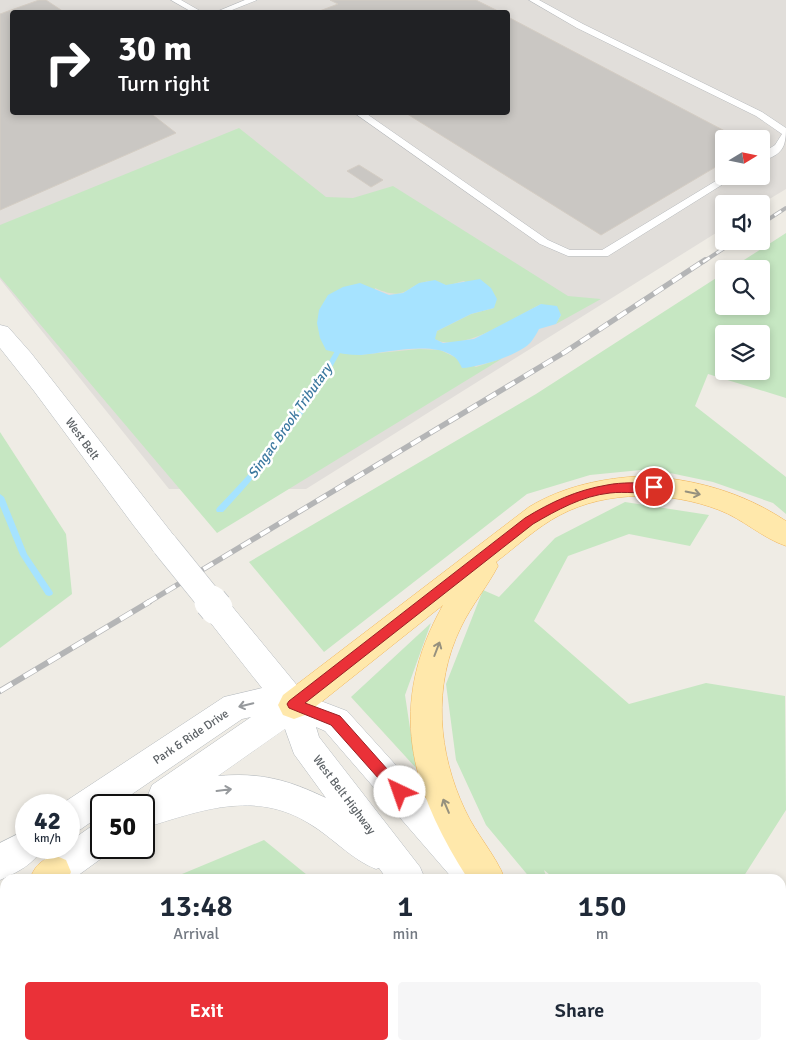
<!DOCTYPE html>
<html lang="en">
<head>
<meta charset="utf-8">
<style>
  :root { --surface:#fff; --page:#f6f6f7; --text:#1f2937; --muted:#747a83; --accent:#ea3138 }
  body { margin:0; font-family:Signika,sans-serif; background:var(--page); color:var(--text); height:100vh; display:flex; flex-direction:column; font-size:19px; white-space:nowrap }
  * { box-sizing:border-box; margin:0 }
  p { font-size:16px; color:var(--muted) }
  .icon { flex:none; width:28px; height:28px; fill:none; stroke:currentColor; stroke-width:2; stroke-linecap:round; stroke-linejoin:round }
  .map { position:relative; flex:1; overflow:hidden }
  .panel { position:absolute; left:0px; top:874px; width:786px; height:176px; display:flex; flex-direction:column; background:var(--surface); border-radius:15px 15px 0 0; box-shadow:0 2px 8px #0003 }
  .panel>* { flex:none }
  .hud { position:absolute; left:10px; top:10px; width:500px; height:105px; border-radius:5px; box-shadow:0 2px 8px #0003; background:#202124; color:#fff; overflow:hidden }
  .needle { width:32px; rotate:80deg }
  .controls { position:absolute; left:715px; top:130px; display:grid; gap:10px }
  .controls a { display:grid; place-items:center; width:55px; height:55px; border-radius:5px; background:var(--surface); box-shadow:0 2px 8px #0003; font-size:25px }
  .speed { position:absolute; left:15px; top:794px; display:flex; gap:10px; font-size:25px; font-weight:700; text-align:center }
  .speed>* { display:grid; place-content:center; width:65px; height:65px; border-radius:50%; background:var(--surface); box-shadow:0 2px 8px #0003; line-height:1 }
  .speed small { font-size:12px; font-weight:400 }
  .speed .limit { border:2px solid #111; border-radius:8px; background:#fff; color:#111 }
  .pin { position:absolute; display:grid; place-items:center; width:42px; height:42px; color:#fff; margin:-21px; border:2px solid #fff; border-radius:50%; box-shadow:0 1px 5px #0007 }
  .me { position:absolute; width:55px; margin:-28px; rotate:318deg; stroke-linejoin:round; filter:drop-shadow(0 0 4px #0008) }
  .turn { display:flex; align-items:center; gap:18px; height:105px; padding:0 25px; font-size:22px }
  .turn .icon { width:65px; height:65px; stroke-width:2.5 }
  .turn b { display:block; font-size:35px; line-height:42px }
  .eta { display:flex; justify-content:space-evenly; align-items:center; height:85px; text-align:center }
  .eta b { font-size:30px; font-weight:600; line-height:35px }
  .button { display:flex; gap:10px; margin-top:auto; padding:10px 25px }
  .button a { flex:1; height:58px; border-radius:5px; background:var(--accent); color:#fff; font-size:20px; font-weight:600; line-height:58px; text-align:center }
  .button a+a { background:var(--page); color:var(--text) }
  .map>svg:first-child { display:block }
</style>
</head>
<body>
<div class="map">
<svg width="786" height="1049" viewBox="0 0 786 1049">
  <rect width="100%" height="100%" fill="#efece5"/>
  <!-- industrial -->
  <path fill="#e1deda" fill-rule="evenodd" d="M0,0H786V189L761,204H724V228L306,489H169L0,279ZM12,12H508V112H12ZM724,139H761V176H724Z"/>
  <!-- green -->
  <g fill="#c6e7c2" fill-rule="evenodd">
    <path d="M239,128L326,197L353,198L393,186L568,296L601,299L556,324L561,315L541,304C515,317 462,354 434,339L437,331L471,314L494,308L464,281C458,282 450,286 445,285C441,284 438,281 434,281C405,281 411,304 375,288L358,355L419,349L440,350L476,367L503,358L217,533L0,277V225Z"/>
    <path d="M786,233V398L708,374L695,406L786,477V514L773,503L713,482L651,469L590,475L527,494L324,652L249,562L536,394L724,273V306H761V269H730ZM724,334H761V371H724Z"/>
    <path d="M0,432L66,534L72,594L0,648Z"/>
    <path d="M625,502L709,515L690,546L629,534L568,556L534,621L629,704L706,683L785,696L786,810L742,879H555L544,870L547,879H531L486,825L456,760L446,684L483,590L499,597L555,538Z"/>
    <path d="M431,623L405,695L416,768L351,697Z"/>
    <path d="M264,840L312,879H170Z"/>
    <path d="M5,1024V1045H486L488,1049H0V1032Z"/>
  </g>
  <!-- water -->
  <path fill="#a6e3ff" d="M480,279L491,288L497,299L494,308L471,314L437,331L435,339L443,343L474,339L541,304L557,306L561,315L556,324L539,329C537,333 534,338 531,342C520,355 479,367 462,368C460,364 457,358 453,356C431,341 386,353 361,355C349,355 337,353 326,350L320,338L317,323L319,310L328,295L343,287L360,283L389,295L403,293L419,283L435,280L446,285Z"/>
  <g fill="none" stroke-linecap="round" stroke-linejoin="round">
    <!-- stream -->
    <g fill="#a6e3ff" fill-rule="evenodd">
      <path d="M335,351H339L340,353C308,412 269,463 223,512H217L216,510L217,508C246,478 273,448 297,414C311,394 322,373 335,351Z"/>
      <path d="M0,494L4,497L27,554L52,591L53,593L52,595L49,596L46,595L20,555L0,506Z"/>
    </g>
  </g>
  <!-- building -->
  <g fill="#cac7c3" stroke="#d4cdc4">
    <path d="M39,0H46L64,12H12V112H149L176,133L0,210V14Z"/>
    <path d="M330,0H476L500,12H317L338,4Z"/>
    <path d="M508,17L740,139H724V162L601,235L404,112H508Z"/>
    <path d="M359,165L383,180L371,187L347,171Z"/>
  </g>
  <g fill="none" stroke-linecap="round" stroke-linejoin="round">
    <defs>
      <g id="service">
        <path d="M171,0H181L202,12H192Z"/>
        <path d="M245,0H257L227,12H216Z"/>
        <path d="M529,0H539L583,24L762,112L786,128C786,148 782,155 761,161V154L775,145L782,134L756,116L577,28Z"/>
        <path d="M353,112H364L548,240L570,250H602L724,176H736L608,256H568L540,244Z"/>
      </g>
      <g id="secondary">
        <path d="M0,325L8,327L31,353L175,537L179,545L175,553L165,556L155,553L134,526L34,391L0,348Z"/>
        <path d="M216,596L226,599L305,695L347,711L487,866L492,879H453L325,731L316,727L319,737L420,867L425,879H387L379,868L376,869C352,860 332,837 310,824C255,789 199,811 144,828V805H130L132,801L148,795L152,785L251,717L242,719L116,805H101V815L81,829L69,834V805H60L224,697L262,688L206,617L201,608L206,599ZM285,729L294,754L326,798C289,780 260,772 218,776Z"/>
        <path d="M101,823V848H114L113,850L73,879H40L37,872C43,858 53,848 69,848V842L89,828Z"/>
        <path d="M26,830V848H42C35,864 16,873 0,880V843Z"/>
        <path d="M524,1045H563L565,1049H526Z"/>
        <path d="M602,1045H641L643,1049H604Z"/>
      </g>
      <g id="primary">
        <path d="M643,476C695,479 742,492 786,521V546C762,538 743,519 719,510C670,491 607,490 560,515C537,527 517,546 496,562L498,566C487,587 471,606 461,627C432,686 438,753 465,810C476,834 495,854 505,879H468C409,787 387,705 443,605L305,715L294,719L283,715L278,705L283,695L529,507C564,486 603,478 643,476Z"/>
        <path d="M54,855L66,860L71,872L68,879H30C35,865 41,861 54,855Z"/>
        <path d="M5,903V942L0,944V905Z"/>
        <path d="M786,907V947L781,949V909Z"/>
        <path d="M647,1045H688L686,1049H645Z"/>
      </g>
    </defs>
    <!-- service casing -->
    <use href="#service" stroke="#b6b9bc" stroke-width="1"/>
    <!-- secondary casing -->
    <use href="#secondary" stroke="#b4b9bd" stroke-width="1"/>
    <!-- primary casing -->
    <use href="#primary" stroke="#f2b65c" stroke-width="1"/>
    <!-- service -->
    <use href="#service" fill="#fff" fill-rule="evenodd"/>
    <!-- secondary -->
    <use href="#secondary" fill="#fff" fill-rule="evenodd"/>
    <!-- primary -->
    <use href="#primary" fill="#ffe8ab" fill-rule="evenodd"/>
    <defs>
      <g id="rail-far2">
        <path d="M761,224L786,208"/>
        <path d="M703,262L735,241"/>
      </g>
      <path id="rail-far1" d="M147,603L565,352L705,260"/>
      <path id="rail" d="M0,691L149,602"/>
    </defs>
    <!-- rail-far2 casing -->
    <use href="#rail-far2" stroke="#b4b5b6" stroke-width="4"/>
    <!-- rail-far1 casing -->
    <use href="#rail-far1" stroke="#b4b5b6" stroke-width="5.5"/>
    <!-- rail casing -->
    <use href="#rail" stroke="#b4b5b6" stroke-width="6"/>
    <!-- rail-far2 -->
    <use href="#rail-far2" stroke="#fff" stroke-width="2.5" stroke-dasharray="8" stroke-linecap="butt"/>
    <!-- rail-far1 -->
    <use href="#rail-far1" stroke="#fff" stroke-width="4" stroke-dasharray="11" stroke-linecap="butt"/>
    <!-- rail -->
    <use href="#rail" stroke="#fff" stroke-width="4.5" stroke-dasharray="14" stroke-linecap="butt"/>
    <defs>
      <path id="secondary-bridge-far1" d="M165,545L212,603"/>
      <path id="secondary-bridge" d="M211,602L216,608"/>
    </defs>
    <!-- secondary-bridge-far1 casing -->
    <use href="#secondary-bridge-far1" stroke="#b4b9bd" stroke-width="27" stroke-linecap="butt"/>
    <!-- secondary-bridge casing -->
    <use href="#secondary-bridge" stroke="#b4b9bd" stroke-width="34" stroke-linecap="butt"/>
    <!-- secondary-bridge-far1 -->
    <use href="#secondary-bridge-far1" stroke="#fff" stroke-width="26"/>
    <!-- secondary-bridge -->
    <use href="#secondary-bridge" stroke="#fff" stroke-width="33"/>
  </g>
  <!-- one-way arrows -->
  <defs><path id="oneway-shaft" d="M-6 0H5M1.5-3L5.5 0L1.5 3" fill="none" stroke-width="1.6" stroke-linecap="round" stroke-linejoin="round" transform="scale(1.25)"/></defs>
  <g stroke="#96917e">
    <use href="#oneway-shaft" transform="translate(693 493) rotate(12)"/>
    <use href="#oneway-shaft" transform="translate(437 649) rotate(-69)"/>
    <use href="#oneway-shaft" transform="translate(446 806) rotate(-113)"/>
  </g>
  <g stroke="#96999c">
    <use href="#oneway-shaft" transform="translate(246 705) rotate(167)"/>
    <use href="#oneway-shaft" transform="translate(224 790) rotate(-7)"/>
  </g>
  <!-- route -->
  <path fill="#ea3138" stroke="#982024" d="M654,483L659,487L657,490C643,495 625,491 610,493C582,496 557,510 533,524L305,703L340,716L404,788L406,792L404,797L400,799L395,797L331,725L289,708L287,704L289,701L525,518C551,502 577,490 607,485C622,482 638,483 654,483Z"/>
  <g text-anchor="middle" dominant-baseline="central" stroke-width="5" stroke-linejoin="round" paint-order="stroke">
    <!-- street labels -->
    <g font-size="12" fill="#5d6266" stroke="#fff">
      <text transform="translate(82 439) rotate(54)">West Belt</text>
      <text transform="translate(191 737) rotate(-34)">Park &amp; Ride Drive</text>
      <text transform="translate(344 795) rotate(53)">West Belt Highway</text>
    </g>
    <!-- water labels -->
    <g font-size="14" font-style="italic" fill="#3c79a0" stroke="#fff">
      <text transform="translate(290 421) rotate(-55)">Singac Brook Tributary</text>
    </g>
  </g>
</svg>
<div class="controls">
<a><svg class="needle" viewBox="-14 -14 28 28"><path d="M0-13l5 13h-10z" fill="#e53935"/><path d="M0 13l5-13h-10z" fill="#747a83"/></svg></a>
<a><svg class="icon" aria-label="sound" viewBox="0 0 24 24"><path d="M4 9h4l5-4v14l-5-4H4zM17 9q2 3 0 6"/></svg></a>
<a><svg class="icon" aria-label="search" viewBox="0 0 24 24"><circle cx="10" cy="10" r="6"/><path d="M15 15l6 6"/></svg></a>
<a><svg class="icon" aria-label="layers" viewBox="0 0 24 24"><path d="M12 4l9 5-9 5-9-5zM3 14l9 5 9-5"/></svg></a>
</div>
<div class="speed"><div>42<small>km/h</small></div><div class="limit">50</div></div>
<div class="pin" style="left:654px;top:487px;background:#d93025"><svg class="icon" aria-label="arrive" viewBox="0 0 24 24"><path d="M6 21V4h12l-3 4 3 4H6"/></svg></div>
<svg class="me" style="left:400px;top:792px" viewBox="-20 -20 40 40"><circle r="19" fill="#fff"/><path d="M0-13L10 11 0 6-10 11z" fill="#ea3138"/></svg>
<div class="hud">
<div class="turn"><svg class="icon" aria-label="right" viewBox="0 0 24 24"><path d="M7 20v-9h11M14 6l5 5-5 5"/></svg><div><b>30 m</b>Turn right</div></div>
</div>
<section class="panel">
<div class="eta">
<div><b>13:48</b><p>Arrival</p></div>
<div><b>1</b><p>min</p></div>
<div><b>150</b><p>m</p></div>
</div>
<div class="button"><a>Exit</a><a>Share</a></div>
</section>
</div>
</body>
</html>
